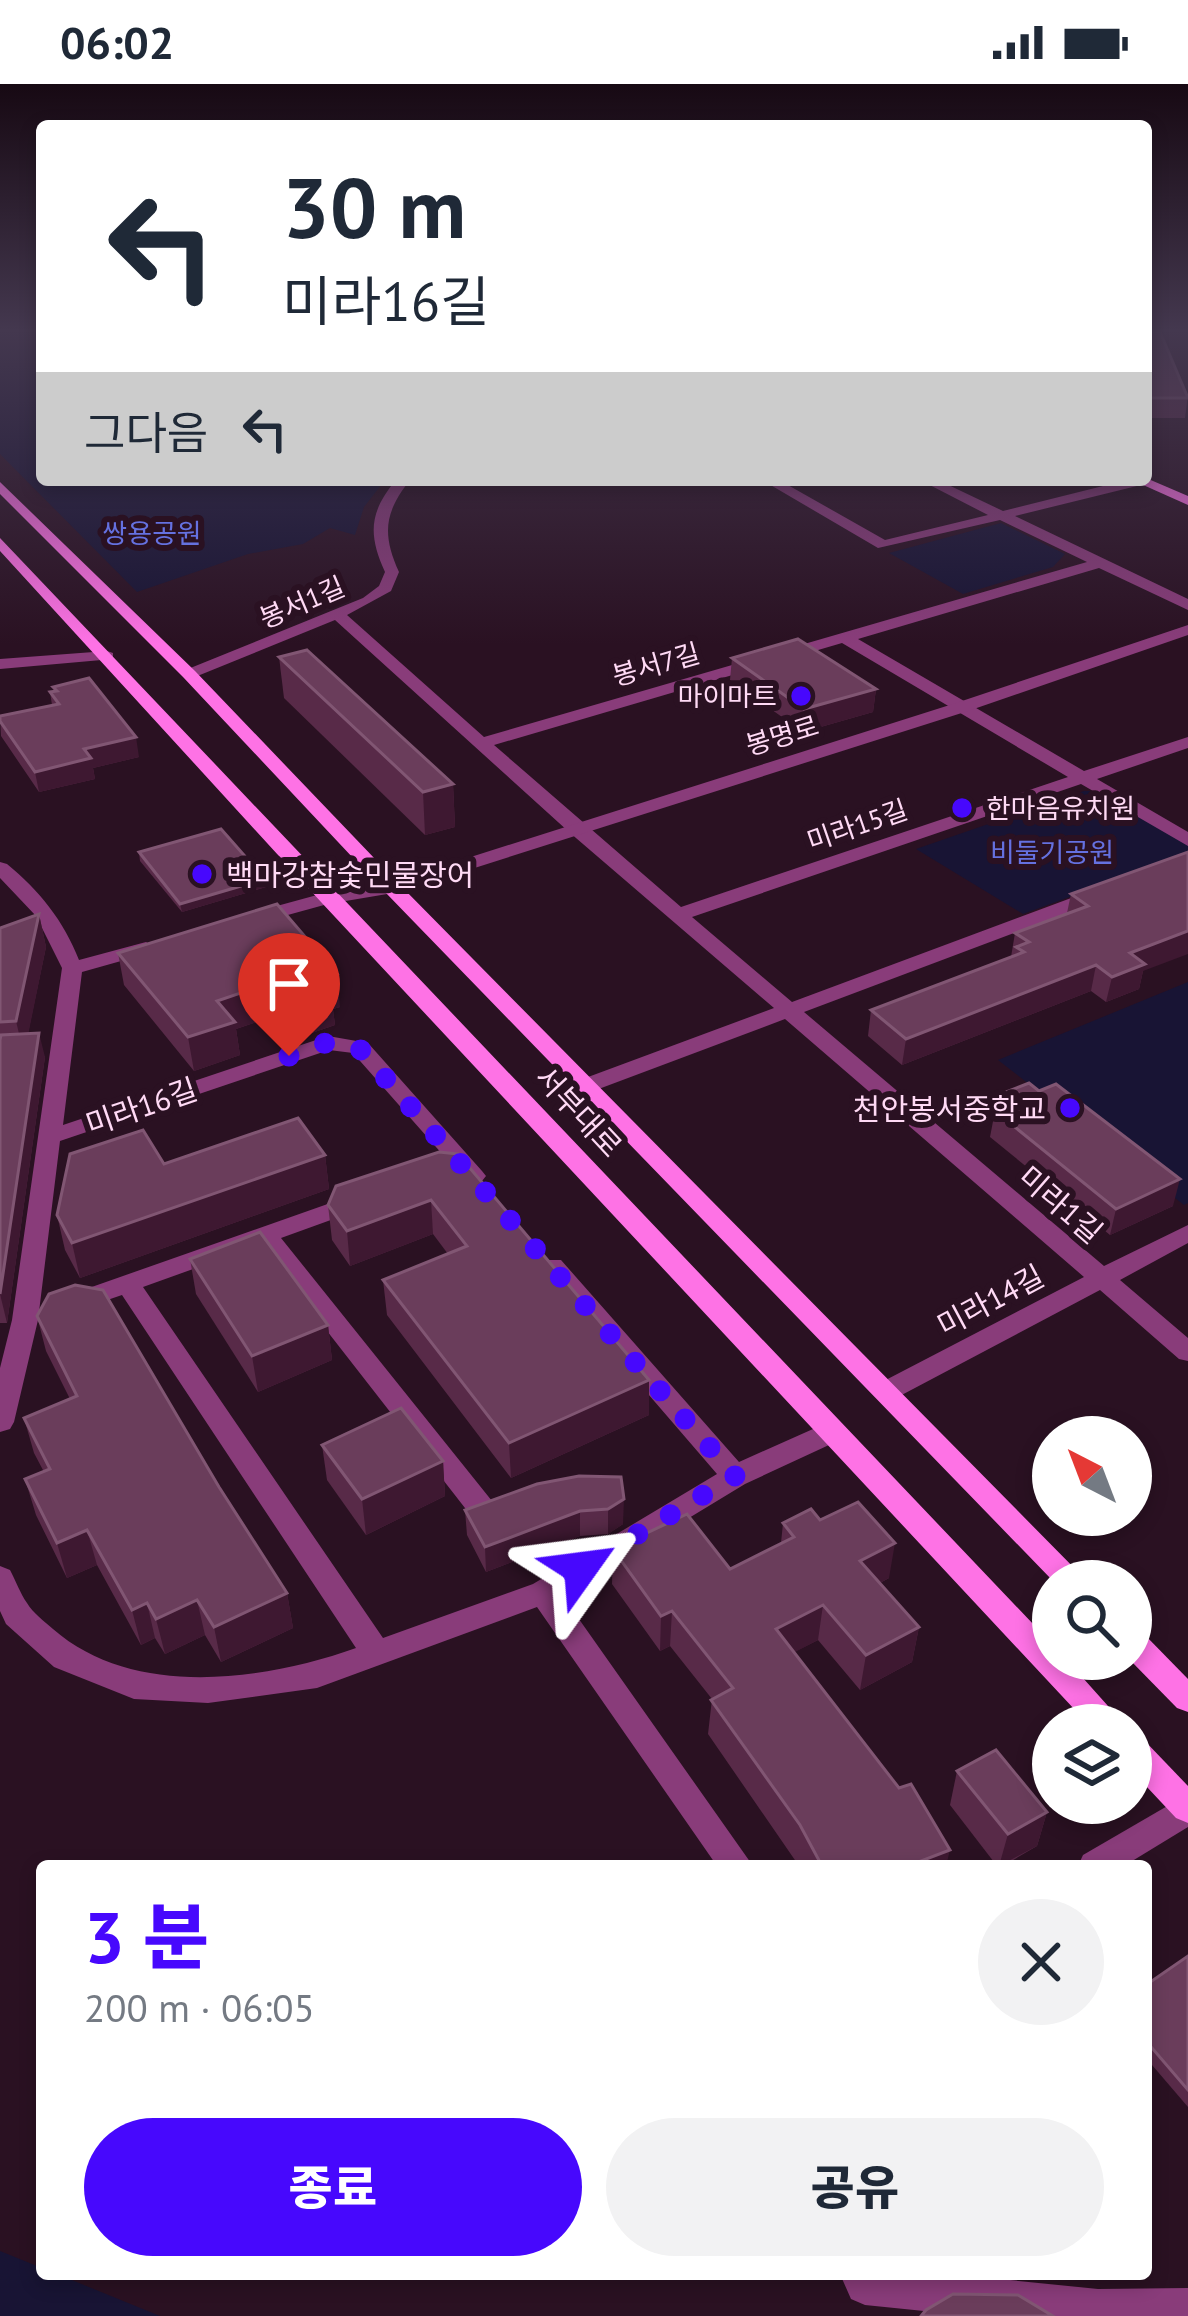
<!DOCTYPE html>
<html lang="ko">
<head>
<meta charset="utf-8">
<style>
  :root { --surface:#fff; --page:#f2f2f3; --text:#1f2937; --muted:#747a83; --accent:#4708fd }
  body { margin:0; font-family:"PT Sans","Noto Sans KR",sans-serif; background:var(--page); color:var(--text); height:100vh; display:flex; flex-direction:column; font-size:45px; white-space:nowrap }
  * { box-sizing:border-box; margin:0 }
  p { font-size:39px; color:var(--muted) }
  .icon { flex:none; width:66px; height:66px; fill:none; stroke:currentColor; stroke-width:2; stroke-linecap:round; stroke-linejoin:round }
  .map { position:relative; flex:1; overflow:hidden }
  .sheet { position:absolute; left:36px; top:1776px; width:1116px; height:420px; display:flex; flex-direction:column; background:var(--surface); border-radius:12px; box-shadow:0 6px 18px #0003 }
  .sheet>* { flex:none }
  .top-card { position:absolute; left:36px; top:36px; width:1116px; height:366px; border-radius:12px; box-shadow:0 6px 18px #0003; background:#fff; color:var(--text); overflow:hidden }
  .needle { width:78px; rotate:318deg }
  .buttons { position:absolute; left:1032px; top:1332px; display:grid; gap:24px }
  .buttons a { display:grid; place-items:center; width:120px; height:120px; border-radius:50%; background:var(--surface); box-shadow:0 6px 18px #0003; font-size:60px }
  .pin { position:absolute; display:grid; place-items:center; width:102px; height:102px; color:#fff; margin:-123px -51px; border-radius:50% 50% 50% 0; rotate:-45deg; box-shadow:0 0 12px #0007 }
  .pin .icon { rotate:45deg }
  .me { position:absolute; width:132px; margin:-66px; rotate:59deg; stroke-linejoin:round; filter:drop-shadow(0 0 9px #0008) }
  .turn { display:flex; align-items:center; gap:42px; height:252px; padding:0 48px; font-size:54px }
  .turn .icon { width:156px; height:156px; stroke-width:2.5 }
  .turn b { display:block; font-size:84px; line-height:102px }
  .then { display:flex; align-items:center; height:114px; padding:0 48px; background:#0003; gap:24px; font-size:45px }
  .round { display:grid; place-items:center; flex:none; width:126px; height:126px; border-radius:63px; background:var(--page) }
  .overview { display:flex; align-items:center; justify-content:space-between; height:204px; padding:0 48px }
  h1 { font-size:72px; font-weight:800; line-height:90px; color:var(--accent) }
  .button { display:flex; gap:24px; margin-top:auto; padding:24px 48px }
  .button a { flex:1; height:138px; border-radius:72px; background:var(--accent); color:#fff; font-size:48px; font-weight:800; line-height:138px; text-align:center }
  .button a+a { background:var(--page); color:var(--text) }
  .status { display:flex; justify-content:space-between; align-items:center; height:84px; padding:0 60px; background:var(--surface); direction:ltr }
  .status svg { height:33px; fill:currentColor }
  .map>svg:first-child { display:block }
</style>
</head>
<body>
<div class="status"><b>06:02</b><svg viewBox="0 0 49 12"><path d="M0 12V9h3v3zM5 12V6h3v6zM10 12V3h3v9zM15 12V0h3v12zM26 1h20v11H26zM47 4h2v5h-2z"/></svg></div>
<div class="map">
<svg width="1188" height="2232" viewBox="0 0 1188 2232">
  <rect width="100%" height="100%" fill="#2a1122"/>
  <!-- green -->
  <g fill="#181434">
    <path d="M0,248H42V396H385L364,423L355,451L330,444L303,460L248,470L137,508L0,370Z"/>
    <path d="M1001,439L1065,470L1053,483L963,510L889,469Z"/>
    <path d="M1084,707H1099L1188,761V770L1023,830L916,765Z"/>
    <path d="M1188,898V1119L1184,1121L998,976Z"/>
    <path d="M0,2167L42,2184V2190H57L160,2232H0Z"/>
  </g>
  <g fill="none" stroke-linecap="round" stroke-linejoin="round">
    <!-- minor -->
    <g fill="#893c7a" fill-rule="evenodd">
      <path d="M396,396H410C384,429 382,450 399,488L391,507L347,531L484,653L1087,478L1000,436L878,464L762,396H779L885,456L988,431L920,396H938L1003,427L1127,396H1146L1145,400L1015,432L1188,515V526L1099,484L858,555L1084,687L1188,653V664L1097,695L1188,748V762L1081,700L692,833L792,918L1090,807H1104V815L804,928L1104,1182L1188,1141V1159L1120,1196L1188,1254V1277L1179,1275L1100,1206L896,1314H878L874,1307L878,1300L1084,1193L785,935L596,1006H580L577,1001L580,996L774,924L569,748L335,536L195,593H183V587L363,514L379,502L385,488C368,451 369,428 396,396ZM842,559L1068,693L681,823L494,661Z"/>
      <path d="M107,567L113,569V575L0,585V575Z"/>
      <path d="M0,778L7,780C39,806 64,837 79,876L146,858L156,864L153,868L82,888L63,1041L328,952L368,959L482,1087L486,1092L482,1097H466L353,969L329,966L60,1057L38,1236L14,1338L10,1345L0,1348V1284L12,1236L62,884L36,832L0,794Z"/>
      <path d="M328,808L335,810V818L255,840L245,834L248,830Z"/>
      <path d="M356,1110L368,1118L364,1124L281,1154L492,1417L496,1425L492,1433L482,1436L472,1433L260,1161L143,1203L383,1554L533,1500L717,1390L543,1188L540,1182L543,1176H561L739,1378L822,1341H842L846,1348L842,1355L745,1400L562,1511L753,1782H717L537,1523L317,1604L208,1619L134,1615L54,1583L6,1540L0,1527V1482L10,1486C16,1497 20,1509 27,1519C33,1529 44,1537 53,1545C133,1615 263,1597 356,1564L122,1211L78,1226L69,1223L65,1217L69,1211Z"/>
      <path d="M1188,1710V1743L1124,1782H1078L1083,1771Z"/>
      <path d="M840,2190H951L1098,2205L1188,2204V2232H973L865,2221L851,2215Z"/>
    </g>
    <!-- tertiary -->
    <path fill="#893c7a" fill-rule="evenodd" d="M1188,541V551L968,627L399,808L328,820L318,814L328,808L389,799L956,619Z"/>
    <!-- secondary -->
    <g fill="#fe72e5" fill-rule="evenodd">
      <path d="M1146,394L1188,412V421L1132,396Z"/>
      <path d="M0,398L195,587L399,800L1087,1497H1053L385,808L183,593L0,410Z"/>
      <path d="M0,454L1053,1561V1575H1066L1125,1641H1089L321,818L0,467Z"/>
      <path d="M1131,1544L1142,1548L1188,1595V1628L1177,1624L1129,1575Z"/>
      <path d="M1131,1650L1142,1654L1188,1702V1739L1176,1734L1131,1686Z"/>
    </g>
  </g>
  <!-- wall -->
  <g fill="#582a48">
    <path d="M1146,248L1188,311L1185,334H1146Z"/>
    <path d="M279,573L453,700L455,743L425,751L284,614Z"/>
    <path d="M732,574L876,605L873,628L803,648L730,596Z"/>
    <path d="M53,603L139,673L93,684L95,695L39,708L1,652L0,632L52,621L50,608L54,607Z"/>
    <path d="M139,768L266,803L182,828L140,777Z"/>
    <path d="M1188,768L1143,887L1139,905L1106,918L1091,907L902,981L868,952L871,926L1011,873L1015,849L1067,829L1071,810Z"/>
    <path d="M277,820L340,923L333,925L335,941L300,953L280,930L236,945L240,971L194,987L124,901L118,869Z"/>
    <path d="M39,830L46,863L28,949L45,973L7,1239H0V844Z"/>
    <path d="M1001,1010L1173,1122L1110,1151L990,1053L995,1027L999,1025Z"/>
    <path d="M439,1068L649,1331L511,1394L387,1231L383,1196L448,1170L433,1150L350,1182L332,1156L328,1121Z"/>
    <path d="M325,1071L329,1105L80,1194L65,1166L57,1131Z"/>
    <path d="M190,1175L328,1241L332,1276L258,1308L196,1210Z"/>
    <path d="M37,1232L219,1403L287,1509L293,1544L221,1578L205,1551L165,1570L155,1554L141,1561L97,1481L67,1494L36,1431L25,1395L44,1388L34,1369L24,1334L70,1315L46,1267Z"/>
    <path d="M322,1361L443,1377L445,1412L366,1451L327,1396Z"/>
    <path d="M579,1392L623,1440L608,1450L580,1452L486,1488L467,1451L465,1426Z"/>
    <path d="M820,1436L889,1494L880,1499L919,1543L912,1578L860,1606L818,1556L794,1568L946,1782H799L708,1650L712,1615L670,1562L660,1567L612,1500L613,1465L730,1485L781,1459L783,1439Z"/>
    <path d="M957,1687L1047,1728L1037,1762L1003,1782H997L950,1721Z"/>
    <path d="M1188,1872V2023L1146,1974V1901Z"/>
  </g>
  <!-- shaded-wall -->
  <g fill="#3e1831">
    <path d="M876,605L873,628L803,648L804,625Z"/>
    <path d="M136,653L139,673L93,684L95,695L39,708L35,688L84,665Z"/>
    <path d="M453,700L455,743L425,751L423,708Z"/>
    <path d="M265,795L266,803L182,828L180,820Z"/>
    <path d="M39,830L46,863L24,971L16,937Z"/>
    <path d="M1188,847V870L1143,887L1139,905L1106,918L1112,893L1130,869Z"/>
    <path d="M1096,881L1091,907L902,981L906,955Z"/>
    <path d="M337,890L340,923L333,925L335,941L300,953L296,920L320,895Z"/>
    <path d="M276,897L280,930L236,945L240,971L194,987L188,953L217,917Z"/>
    <path d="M39,949L45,973L7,1239L0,1210Z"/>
    <path d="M325,1071L329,1105L80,1194L72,1159Z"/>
    <path d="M1180,1095L1173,1122L1110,1151L1116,1125Z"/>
    <path d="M431,1116L433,1150L350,1182L347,1147Z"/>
    <path d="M328,1241L332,1276L258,1308L252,1272Z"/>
    <path d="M649,1296V1331L511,1394L509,1359Z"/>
    <path d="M443,1377L445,1412L366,1451L362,1415Z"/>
    <path d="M624,1415L623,1440L608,1450V1425Z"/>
    <path d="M580,1427V1452L486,1488L485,1463Z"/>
    <path d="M87,1446L97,1481L67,1494L57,1459Z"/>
    <path d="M895,1459L889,1494L855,1512L860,1477Z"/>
    <path d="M287,1509L293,1544L221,1578L214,1543Z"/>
    <path d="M197,1516L205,1551L165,1570L156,1535Z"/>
    <path d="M147,1519L155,1554L141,1561L132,1526Z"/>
    <path d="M823,1521L818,1556L772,1580L776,1545Z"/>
    <path d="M672,1527L670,1562L660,1567L661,1532Z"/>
    <path d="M919,1543L912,1578L860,1606L866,1571Z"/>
    <path d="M1047,1728L1037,1762L999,1782L1008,1750Z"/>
    <path d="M950,1766L946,1782H908Z"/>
  </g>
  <!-- building -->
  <g fill="#6a3d5b" stroke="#815673" stroke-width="3">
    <path d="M1146,248H1160L1188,314H1146Z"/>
    <path d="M798,555L876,605L804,625L732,574Z"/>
    <path d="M307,566L453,700L423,708L279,573Z"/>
    <path d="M89,594L136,653L84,665L91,674L35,688L0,637V632L59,620L50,608L57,607L53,603Z"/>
    <path d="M221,745L265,795L180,820L139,768Z"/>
    <path d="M1188,768V847L1130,869L1145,880L1112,893L1096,881L906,955L871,926L1024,868L1016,863L1029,858L1015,849L1088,822L1071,810Z"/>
    <path d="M277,820L337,890L320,895L331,908L296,920L276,897L217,917L235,938L188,953L118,869Z"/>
    <path d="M39,830L16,937L0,938V844Z"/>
    <path d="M39,949L0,1210V956L1,951Z"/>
    <path d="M1029,999L1039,1007L1056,1000L1180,1095L1116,1125L995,1027L1013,1019L1001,1010Z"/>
    <path d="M298,1034L325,1071L72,1159L57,1131L70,1070L143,1046L164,1080Z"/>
    <path d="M439,1068L458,1070L649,1296L509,1359L383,1196L467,1162L431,1116L347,1147L328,1121L336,1102Z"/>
    <path d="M260,1148L328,1241L252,1272L190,1175Z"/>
    <path d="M75,1201L103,1206L219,1403L287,1509L214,1543L197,1516L156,1535L147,1519L132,1526L87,1446L57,1459L25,1395L50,1385L24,1334L77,1312L37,1232L49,1210Z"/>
    <path d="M401,1324L443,1377L362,1415L322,1361Z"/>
    <path d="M579,1392L621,1393L624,1415L608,1425L580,1427L485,1463L465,1426L537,1400Z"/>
    <path d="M858,1418L895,1459L860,1477L919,1543L866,1571L823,1521L776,1545L899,1704L911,1700L950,1766L908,1782H822L800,1741L711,1616L733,1604L672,1527L661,1532L613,1465L687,1430L730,1485L794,1453L783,1439L811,1425L820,1436Z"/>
    <path d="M996,1666L1047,1728L1008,1750L957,1687Z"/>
    <path d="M1188,1872V2006L1146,1957V1901Z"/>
    <path d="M953,2210L1018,2211L1053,2232H921L926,2226Z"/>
  </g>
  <!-- sky -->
  <linearGradient id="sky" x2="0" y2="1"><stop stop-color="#170913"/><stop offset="0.44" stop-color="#44384f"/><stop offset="1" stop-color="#44384f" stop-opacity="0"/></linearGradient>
  <rect width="1188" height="560" fill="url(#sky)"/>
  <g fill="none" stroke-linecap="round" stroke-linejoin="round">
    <!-- route -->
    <path stroke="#4708fd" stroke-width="21" stroke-dasharray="0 37.8" d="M289,972L328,958L359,964L735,1392L581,1484"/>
  </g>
  <!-- markers -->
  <g fill="#4708fd" stroke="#2a1122" stroke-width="4.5">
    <circle cx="801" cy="612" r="12"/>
    <circle cx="962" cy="724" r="12"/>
    <circle cx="202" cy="790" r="12"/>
    <circle cx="1070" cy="1024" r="12"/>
  </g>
  <g text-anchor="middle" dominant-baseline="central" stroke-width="12" stroke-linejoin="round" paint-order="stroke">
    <!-- far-park labels -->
    <g font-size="27" fill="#6571e0" stroke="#2a1122">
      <text x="152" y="449">쌍용공원</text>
      <text x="1052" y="768">비둘기공원</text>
    </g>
    <!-- far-street labels -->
    <g font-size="27" fill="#ffdaf5" stroke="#2a1122">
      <text transform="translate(302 518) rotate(-23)">봉서1길</text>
      <text transform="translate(656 580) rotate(-16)">봉서7길</text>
      <text transform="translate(782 651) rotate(-17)">봉명로</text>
      <text transform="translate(857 741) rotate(-19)">미라15길</text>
    </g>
    <!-- far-poi labels -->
    <g font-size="27" fill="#ffdaf5" stroke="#2a1122" text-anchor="end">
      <text x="777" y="612">마이마트</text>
      <text x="986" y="724" text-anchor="start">한마음유치원</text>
    </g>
    <!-- poi labels -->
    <g font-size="30" fill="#ffdaf5" stroke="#2a1122" text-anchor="start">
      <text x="226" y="790">백마강참숯민물장어</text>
      <text x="1046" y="1024" text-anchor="end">천안봉서중학교</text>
    </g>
    <!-- street labels -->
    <g font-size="30" fill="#ffdaf5" stroke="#2a1122">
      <text transform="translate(141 1022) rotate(-19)">미라16길</text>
      <text transform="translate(579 1027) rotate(47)">서부대로</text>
      <text transform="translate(1061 1120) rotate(41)">미라1길</text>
      <text transform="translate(990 1216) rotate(-28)">미라14길</text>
    </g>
  </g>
</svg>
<div class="buttons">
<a><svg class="needle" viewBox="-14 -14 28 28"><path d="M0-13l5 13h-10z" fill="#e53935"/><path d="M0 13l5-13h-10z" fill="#747a83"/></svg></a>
<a><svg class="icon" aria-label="search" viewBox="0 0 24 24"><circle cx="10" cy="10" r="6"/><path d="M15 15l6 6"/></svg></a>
<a><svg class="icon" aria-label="layers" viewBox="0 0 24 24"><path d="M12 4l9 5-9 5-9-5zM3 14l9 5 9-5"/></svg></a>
</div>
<div class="pin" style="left:289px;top:972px;background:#d93025"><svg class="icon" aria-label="arrive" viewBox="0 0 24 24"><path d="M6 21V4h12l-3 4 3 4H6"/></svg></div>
<svg class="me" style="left:581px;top:1484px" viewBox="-20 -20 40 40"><path d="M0-17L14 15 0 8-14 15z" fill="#4708fd" stroke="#fff" stroke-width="4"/></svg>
<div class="top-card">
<div class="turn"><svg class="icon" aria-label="left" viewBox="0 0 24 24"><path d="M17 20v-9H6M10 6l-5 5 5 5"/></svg><div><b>30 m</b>미라16길</div></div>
<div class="then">그다음<svg class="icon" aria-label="left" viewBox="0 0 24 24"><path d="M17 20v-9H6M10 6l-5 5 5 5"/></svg></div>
</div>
<section class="sheet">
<div class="overview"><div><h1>3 분</h1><p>200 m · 06:05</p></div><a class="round"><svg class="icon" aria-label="close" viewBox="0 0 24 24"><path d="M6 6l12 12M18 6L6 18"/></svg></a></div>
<div class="button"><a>종료</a><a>공유</a></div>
</section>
</div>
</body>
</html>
